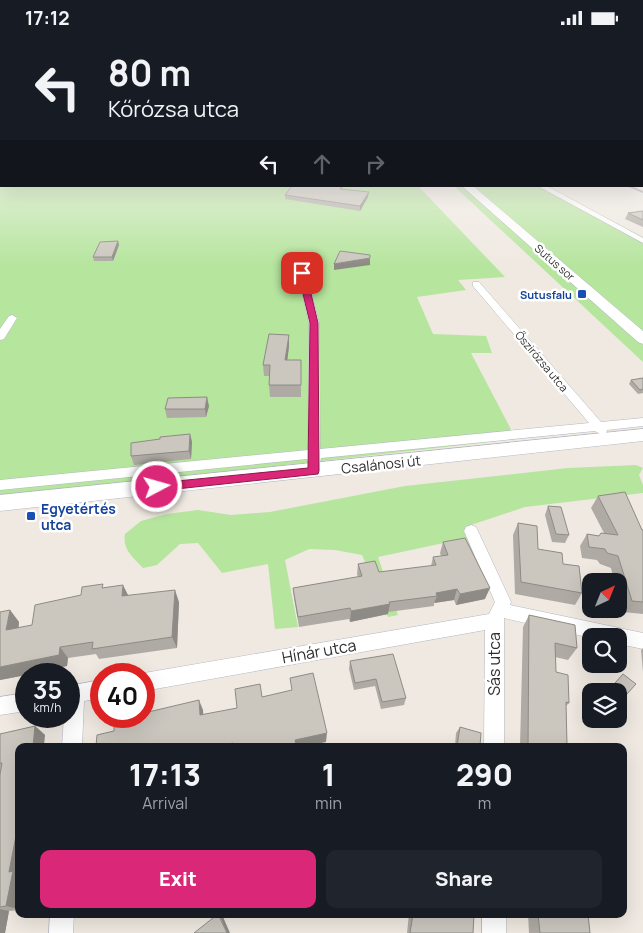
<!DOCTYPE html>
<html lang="en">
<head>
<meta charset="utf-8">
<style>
  :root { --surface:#171b24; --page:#20242c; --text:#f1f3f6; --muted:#9ea1a6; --accent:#db2777 }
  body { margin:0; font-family:Manrope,sans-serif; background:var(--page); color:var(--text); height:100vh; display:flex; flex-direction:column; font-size:19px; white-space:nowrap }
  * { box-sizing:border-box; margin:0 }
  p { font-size:16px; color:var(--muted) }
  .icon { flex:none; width:28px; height:28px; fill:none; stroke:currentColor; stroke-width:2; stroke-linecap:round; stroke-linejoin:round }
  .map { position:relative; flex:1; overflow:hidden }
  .details { position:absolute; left:15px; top:708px; width:612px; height:175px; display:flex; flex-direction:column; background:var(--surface); border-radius:10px; box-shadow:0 5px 20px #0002 }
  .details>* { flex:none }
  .top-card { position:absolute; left:0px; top:0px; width:644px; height:152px; box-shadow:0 5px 20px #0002; background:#171b24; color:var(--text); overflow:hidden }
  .needle { width:32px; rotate:43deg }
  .tools { position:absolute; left:582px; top:538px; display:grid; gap:10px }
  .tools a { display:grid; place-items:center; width:45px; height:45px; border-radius:10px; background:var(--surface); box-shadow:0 5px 20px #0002; font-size:25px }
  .speed { position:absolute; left:15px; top:628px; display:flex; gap:10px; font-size:25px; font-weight:700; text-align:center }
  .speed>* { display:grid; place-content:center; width:65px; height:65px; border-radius:50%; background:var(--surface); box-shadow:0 5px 20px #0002; line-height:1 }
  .speed small { font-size:12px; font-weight:400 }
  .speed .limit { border:8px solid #d22; background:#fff; color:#111 }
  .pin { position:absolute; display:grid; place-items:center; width:42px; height:42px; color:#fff; margin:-21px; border-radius:10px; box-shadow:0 2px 8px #0006 }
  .me { position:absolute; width:55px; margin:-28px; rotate:84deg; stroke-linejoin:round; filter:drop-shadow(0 0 4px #0008) }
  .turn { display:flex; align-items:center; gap:18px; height:105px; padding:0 25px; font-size:22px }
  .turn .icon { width:65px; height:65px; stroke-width:2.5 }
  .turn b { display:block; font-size:35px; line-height:42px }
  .lanes { display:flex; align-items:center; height:48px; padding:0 25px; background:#0003; justify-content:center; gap:25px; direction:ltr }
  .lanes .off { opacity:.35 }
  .eta { display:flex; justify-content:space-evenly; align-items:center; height:85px; text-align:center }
  .eta b { font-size:30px; font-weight:800; line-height:35px }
  .primary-button { display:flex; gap:10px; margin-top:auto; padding:10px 25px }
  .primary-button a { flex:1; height:58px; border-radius:10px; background:var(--accent); color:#fff; font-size:20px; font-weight:800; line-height:58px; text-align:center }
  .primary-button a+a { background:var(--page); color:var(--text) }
  .status { display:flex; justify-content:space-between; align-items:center; height:35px; padding:0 25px; background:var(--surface); direction:ltr }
  .status svg { height:14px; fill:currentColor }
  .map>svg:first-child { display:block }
</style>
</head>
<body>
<div class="status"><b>17:12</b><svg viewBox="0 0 49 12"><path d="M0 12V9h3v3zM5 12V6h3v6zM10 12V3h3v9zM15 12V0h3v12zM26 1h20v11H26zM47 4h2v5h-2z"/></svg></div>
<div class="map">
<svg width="643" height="898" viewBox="0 0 643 898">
  <rect width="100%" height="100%" fill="#efe9e1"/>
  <!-- green -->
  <g fill="#b6e59e">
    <path d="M0,104L1,151H418L505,242L458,245L466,255L417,262L433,299L486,301L492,318H471L516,404L0,462Z"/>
    <path d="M454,151H546L643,202V327Z"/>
    <path d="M636,430L643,433L639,440L643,450V458L525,472L465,492L485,537H477L458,505L378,522L398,580L388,582L362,520L335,515L309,514L285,525L298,592L275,594L268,529L222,538L198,508L180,509L157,530L143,533C133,522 122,514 125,499L141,486L167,479L198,475L231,480L270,477L405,451L568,433Z"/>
  </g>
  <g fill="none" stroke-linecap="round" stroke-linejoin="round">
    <defs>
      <g id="street">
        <path d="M538,151H547L643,203V208Z"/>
        <path d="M302,235L306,238L319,288L320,414L589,388L473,251V247H479L601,387L643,383V391L607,395L606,399L602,400L595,396L321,423L319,431H309L307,424L0,455V445L308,415L309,288L298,238Z"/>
        <path d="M12,280L17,283L4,304L0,305V294L9,281Z"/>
        <path d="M471,490L476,492L478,496L511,567L510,570L643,598V614L619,609V601L591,603L504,583V711H484L485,595L144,656V639H142L144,638L489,579L495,567L464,496L466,492Z"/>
        <path d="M101,645V663L84,666L82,711H62L64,681H69V651Z"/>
        <path d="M26,658V676L0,680V662Z"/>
        <path d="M50,879H74L73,898H49Z"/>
        <rect x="482" y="879" width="24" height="19"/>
      </g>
      <g id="secondary">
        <path d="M462,151H473L643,296V309L638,307Z"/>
        <path d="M643,394V406L0,476V460Z"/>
      </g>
    </defs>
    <!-- street casing -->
    <use href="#street" stroke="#b4b7c1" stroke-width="1"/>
    <!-- secondary casing -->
    <use href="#secondary" stroke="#b4b7c1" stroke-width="1"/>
    <!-- street -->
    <use href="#street" fill="#fff" fill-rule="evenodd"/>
    <!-- secondary -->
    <use href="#secondary" fill="#fff" fill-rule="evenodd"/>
    <!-- rail -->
    <path stroke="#a3a6b8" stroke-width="2" d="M629,151L643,157"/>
  </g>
  <!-- wall -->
  <g fill="#afaba4">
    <path d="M292,151H343V155L368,162L360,176L285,164V160Z"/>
    <path d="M643,176V192L625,184L628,178Z"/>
    <path d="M118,206L119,210L113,226H94L93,222Z"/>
    <path d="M289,311L287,325H301V362H270L269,350L270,341H264L263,330Z"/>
    <path d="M643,343V358L638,359L629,349L631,345Z"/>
    <path d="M209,371L206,382L167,383L165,374Z"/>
    <path d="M190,399L192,407L191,424L134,430L131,421L160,404Z"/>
    <path d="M598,461L643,495V579L623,577L619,562V546H614L611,533L600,529L597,525L582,523L580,511L587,499L599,501L604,498L591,473Z"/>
    <path d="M548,471L569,500L565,508L552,507L545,480Z"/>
    <path d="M518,488L538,514L563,529L582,558L575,570L515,559L513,500Z"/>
    <path d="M443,507L485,564L456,570L454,565L434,568V571L388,577V579L350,587L349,584L299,592L294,563L293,553L358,542L357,539L358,529L379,537L431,531L433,522L441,521L440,518Z"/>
    <path d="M105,553L128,561L179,567L177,613L99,624L96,619L68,623L67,631L26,639V640L0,645L10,575L19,587V593L32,590L81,560Z"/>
    <path d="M529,580L577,613L568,625L555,622L556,637L569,668L566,671L567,711H520L523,592Z"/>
    <path d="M643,613V637L641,615Z"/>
    <path d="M350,626L406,663L404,670L381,674L375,651L354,655L349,634Z"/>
    <path d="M623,639L627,659L624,662L619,658V656H617L611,652Z"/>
    <path d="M35,691L45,700L19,711V875L9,876L5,898H0V699Z"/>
    <path d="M460,692L480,711H455L456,698Z"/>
    <path d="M409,879H471L473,898H407Z"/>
    <path d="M528,879H588L590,898H529Z"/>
  </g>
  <!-- shaded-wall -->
  <g fill="#8e8b86">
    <path d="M369,157L368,162L360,176V171Z"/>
    <path d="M118,206L119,210L113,226L112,222Z"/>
    <path d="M370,223V230L334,235V229Z"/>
    <path d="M289,300V311L286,337L285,325Z"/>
    <path d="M207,362L209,371L206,382L205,374Z"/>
    <path d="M190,399L192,407L191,424L189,416Z"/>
    <path d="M123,550L129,562L122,561Z"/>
    <path d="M490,553L485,564L456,570L460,559Z"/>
    <path d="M457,554L454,565L434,568L437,561L436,558Z"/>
    <path d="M175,555L179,567L177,613L172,602Z"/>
    <path d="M390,569L388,579L350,587L351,576Z"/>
    <path d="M10,575L19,587L16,606L6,595Z"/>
    <path d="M60,612L68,623L67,631L30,639H26V640L0,645V632Z"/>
    <path d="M199,665L203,675L204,690L200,680Z"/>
    <path d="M35,691L45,700L44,711H33Z"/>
    <path d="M327,698L326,707L308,711H293L295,705Z"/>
    <path d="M233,708L234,711H220Z"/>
    <path d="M19,785V874L6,871L9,837Z"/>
    <path d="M0,874L9,876L5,898H0Z"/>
    <path d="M219,879L223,882L230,898H227Z"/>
  </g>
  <!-- building -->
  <g fill="#cbc7bf" stroke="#8e8b86">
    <path d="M292,151H342L340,154L369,157L360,171L285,160Z"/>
    <path d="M643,176V185L628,178Z"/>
    <path d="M118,206L112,222H93L100,207Z"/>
    <path d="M340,216L370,220V223L334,229Z"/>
    <path d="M269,299L289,300L285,325H301V350H269L270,330H263Z"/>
    <path d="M643,343V354L640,355L631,345Z"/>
    <path d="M207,362L205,374H165L168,363Z"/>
    <path d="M190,399L189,416L131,421V408L160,404V402Z"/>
    <path d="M625,457L642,495H643V567L632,566L618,521L607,518L605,514L589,512L587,499L599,501L601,498L618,500L598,461Z"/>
    <path d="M548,471L561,472L569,500L556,499Z"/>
    <path d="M518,488L537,491L538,514L562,518L563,529L579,531L582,558L521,547Z"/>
    <path d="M465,503L490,553L460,559L457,554L436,558L437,561L389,567L390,569L351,576L350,573L298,582L293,553L362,541L358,529L375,526L379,537L436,530L433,522L448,520L443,507Z"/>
    <path d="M103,549L102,553L123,550L122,561L175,555L172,602L92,614L93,607L60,612L59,620L0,632V577L10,575L6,595L32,590L35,570L81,560L82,552Z"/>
    <path d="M529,580L575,590L577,613L555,608L556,637L568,640L569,668L566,667L567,711H528Z"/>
    <path d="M393,619L406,663L382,667L376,644L355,648L350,626Z"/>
    <path d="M313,638L327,698L295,705L296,710L293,711H233V708L220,711H96L97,700L114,696V681H144V678L199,665L200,680L237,673L235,654L260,649L262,662L292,655L290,643Z"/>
    <path d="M623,639L636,649L627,659L615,648Z"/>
    <path d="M35,691L33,711H19V785L9,837L13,836L6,871L0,872V740L2,728H0V699Z"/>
    <path d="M460,692L481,698L480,711H457Z"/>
    <path d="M218,879L227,898H194Z"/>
    <path d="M413,879H471L474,880L473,898H410Z"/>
    <path d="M538,879H588L590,898H540Z"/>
  </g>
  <!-- sky -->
  <linearGradient id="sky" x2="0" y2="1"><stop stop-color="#7abfeb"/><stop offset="0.45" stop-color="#f8f5f2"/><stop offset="1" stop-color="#f8f5f2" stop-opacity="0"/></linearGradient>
  <rect width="643" height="230" fill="url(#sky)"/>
  <!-- route -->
  <path fill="#db2777" stroke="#8e194d" d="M302,235L306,238L318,288L319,436L318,439L157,456L153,455L151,452L157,448L308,433L310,288L298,238Z"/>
  <!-- markers -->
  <g fill="#1a4fb4" stroke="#fff" stroke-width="2">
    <rect x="577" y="254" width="10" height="10" rx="2.5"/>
    <rect x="26" y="476" width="10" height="10" rx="2.5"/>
  </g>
  <g text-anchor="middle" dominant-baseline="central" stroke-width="5" stroke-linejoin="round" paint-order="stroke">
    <!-- far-street labels -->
    <g font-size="11" fill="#2e2e2e" stroke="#fff">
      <text transform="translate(555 227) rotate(41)">Sutus sor</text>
      <text transform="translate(542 326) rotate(50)">Őszirózsa utca</text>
    </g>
    <!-- far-transit labels -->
    <g font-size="11" font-weight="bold" fill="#164399" stroke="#fff" text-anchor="end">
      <text x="572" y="259">Sutusfalu</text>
    </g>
    <!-- street labels -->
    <g font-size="14" fill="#2e2e2e" stroke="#fff">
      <text transform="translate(381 429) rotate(-6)">Csalánosi út</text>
    </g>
    <!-- transit labels -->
    <g font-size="14" font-weight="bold" fill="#164399" stroke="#fff" text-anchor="start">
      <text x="41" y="473">Egyetértés<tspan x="41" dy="16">utca</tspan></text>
    </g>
    <!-- near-street labels -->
    <g font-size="16" fill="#2e2e2e" stroke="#fff">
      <text transform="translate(319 616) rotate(-10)">Hínár utca</text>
      <text transform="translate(494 629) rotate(-90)">Sás utca</text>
    </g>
  </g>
</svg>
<div class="tools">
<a><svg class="needle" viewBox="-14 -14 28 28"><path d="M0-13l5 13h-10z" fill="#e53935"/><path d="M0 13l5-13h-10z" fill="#9ea1a6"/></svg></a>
<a><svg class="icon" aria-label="search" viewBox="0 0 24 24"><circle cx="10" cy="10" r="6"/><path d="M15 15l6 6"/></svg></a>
<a><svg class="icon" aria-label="layers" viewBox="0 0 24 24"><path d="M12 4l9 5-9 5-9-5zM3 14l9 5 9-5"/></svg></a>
</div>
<div class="speed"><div>35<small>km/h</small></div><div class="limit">40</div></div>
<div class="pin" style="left:302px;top:238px;background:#d93025"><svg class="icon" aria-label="arrive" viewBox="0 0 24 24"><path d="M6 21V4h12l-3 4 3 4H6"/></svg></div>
<svg class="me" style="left:157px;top:452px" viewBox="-20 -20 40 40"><circle r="17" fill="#db2777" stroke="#fff" stroke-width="3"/><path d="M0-11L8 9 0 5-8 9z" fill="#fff"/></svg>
<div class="top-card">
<div class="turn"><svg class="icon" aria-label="left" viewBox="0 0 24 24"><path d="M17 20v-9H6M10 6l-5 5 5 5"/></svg><div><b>80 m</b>Kőrózsa utca</div></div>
<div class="lanes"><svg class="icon" aria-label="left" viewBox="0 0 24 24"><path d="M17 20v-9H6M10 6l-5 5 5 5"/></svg><svg class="icon off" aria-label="ahead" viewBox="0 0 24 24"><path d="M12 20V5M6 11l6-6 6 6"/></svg><svg class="icon off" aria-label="right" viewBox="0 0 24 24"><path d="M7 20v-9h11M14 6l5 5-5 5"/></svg></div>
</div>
<section class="details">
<div class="eta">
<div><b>17:13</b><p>Arrival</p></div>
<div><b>1</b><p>min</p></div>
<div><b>290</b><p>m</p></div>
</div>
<div class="primary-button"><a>Exit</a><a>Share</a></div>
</section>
</div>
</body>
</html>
